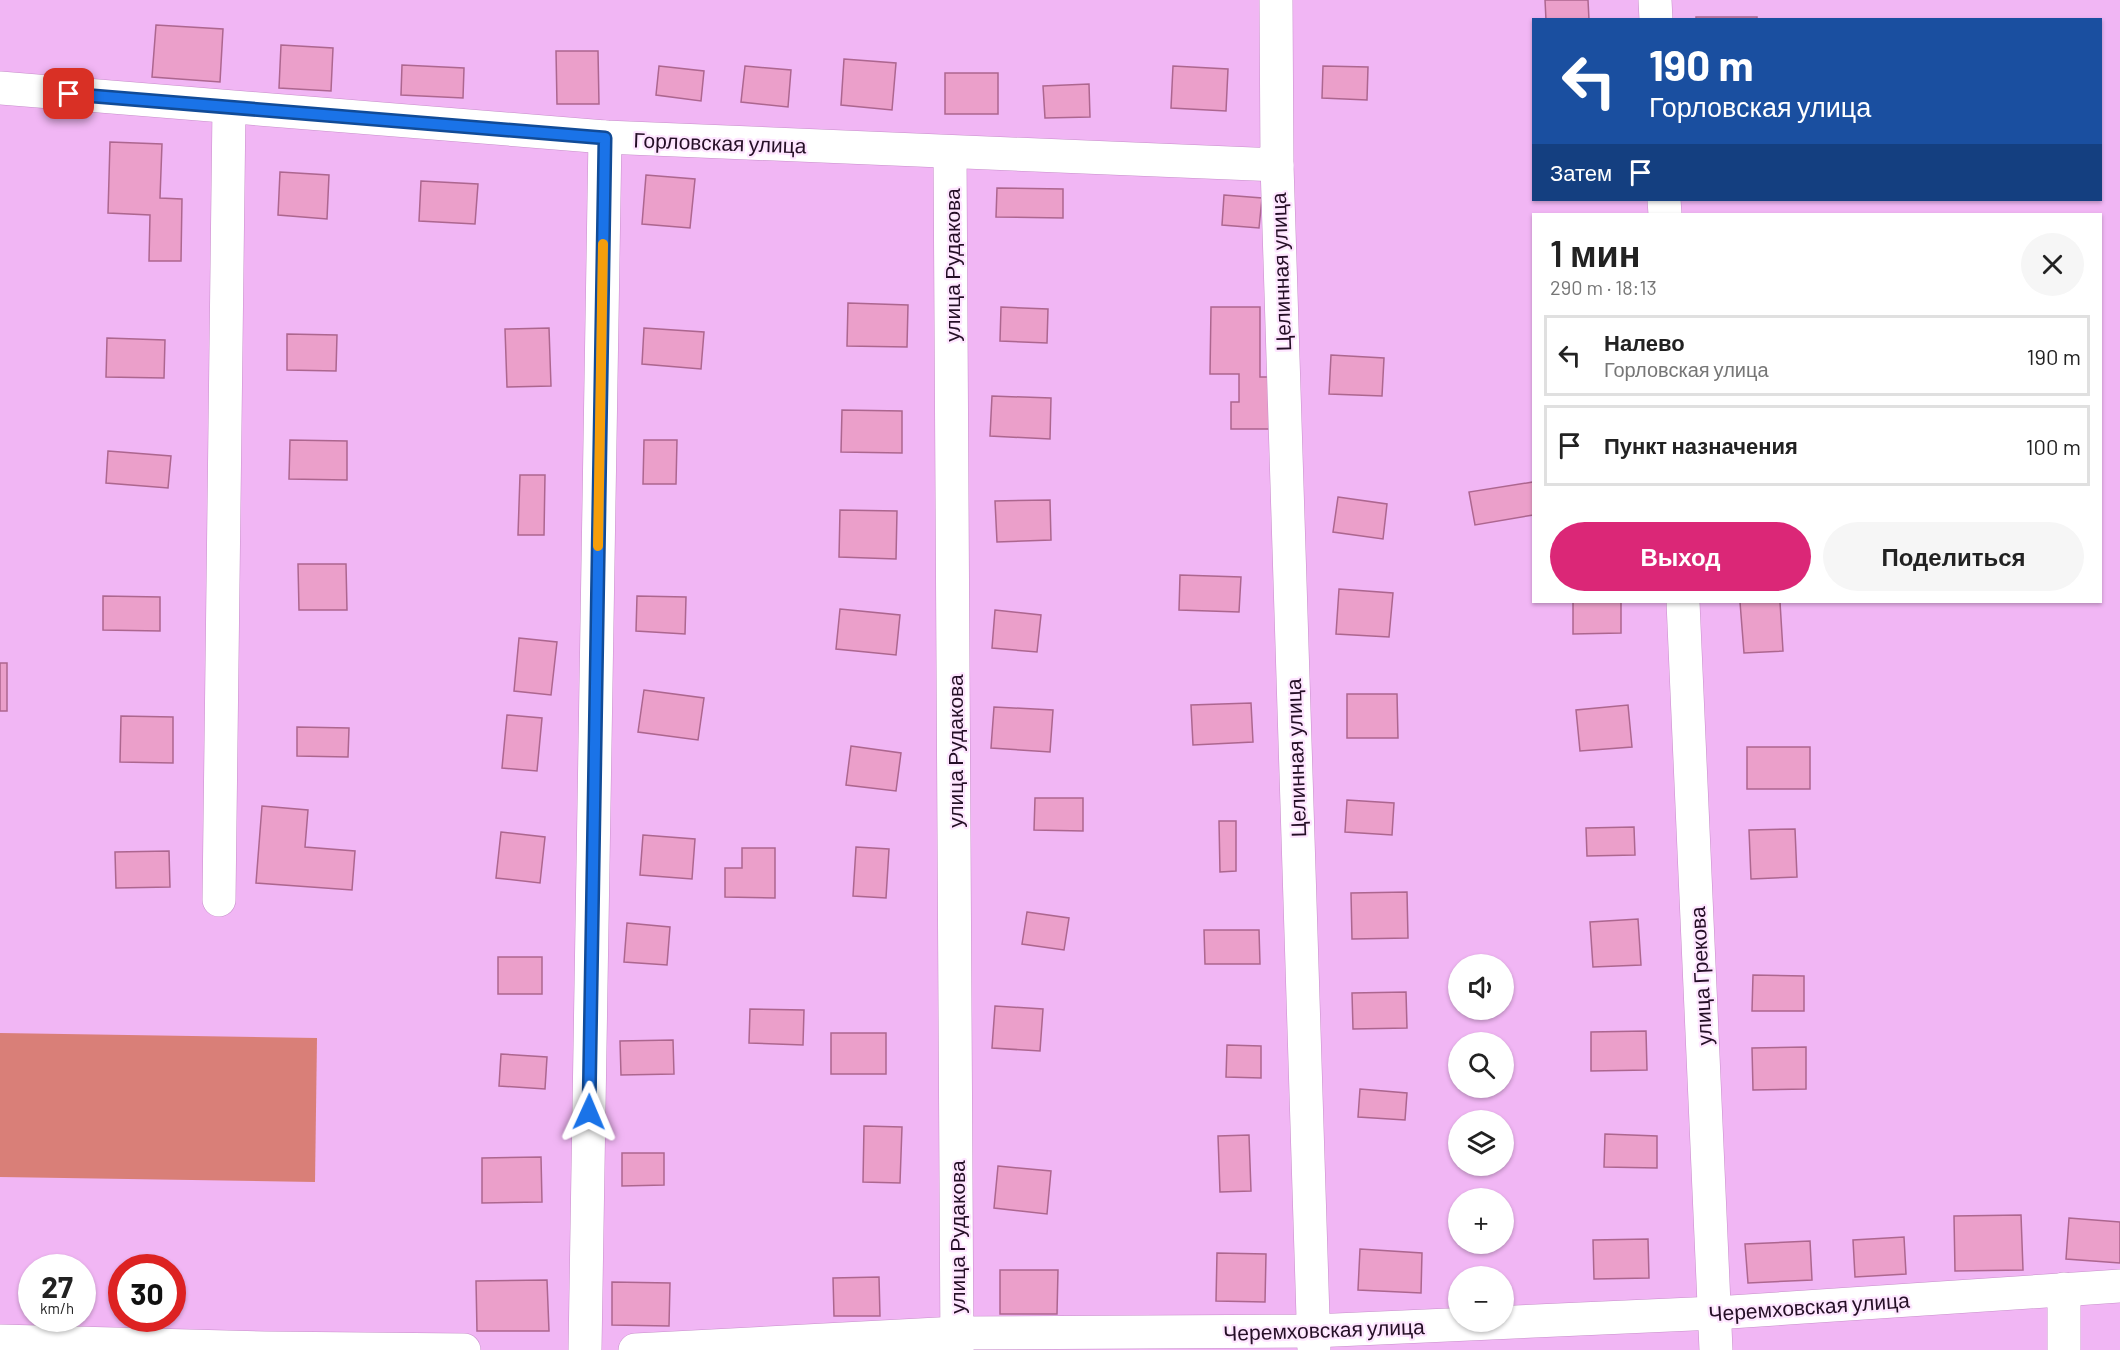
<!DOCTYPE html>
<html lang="ru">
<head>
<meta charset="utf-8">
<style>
  :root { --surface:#fff; --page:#f6f6f6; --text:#222; --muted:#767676; --line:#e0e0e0; --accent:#db2777 }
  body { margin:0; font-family:Barlow,sans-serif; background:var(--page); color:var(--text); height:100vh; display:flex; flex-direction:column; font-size:22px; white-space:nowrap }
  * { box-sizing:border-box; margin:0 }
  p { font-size:20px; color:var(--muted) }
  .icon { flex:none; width:33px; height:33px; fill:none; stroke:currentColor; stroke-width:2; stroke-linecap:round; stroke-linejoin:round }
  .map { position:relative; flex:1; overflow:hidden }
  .sheet { position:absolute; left:1532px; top:213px; width:570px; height:390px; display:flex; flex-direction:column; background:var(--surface); border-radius:0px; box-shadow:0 2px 4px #0004 }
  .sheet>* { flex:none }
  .banner { position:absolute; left:1532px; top:18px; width:570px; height:183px; border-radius:0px; box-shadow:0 2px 4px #0004; background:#1a4fa0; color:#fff; overflow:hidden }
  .buttons { position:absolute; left:1448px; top:954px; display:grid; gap:12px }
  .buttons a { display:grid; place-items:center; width:66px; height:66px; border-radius:50%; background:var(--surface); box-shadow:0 2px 4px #0004; font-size:30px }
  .speed { position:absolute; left:18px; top:1254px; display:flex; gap:12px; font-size:30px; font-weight:700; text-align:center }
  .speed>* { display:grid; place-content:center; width:78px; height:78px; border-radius:50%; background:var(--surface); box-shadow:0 2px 4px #0004; line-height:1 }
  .speed small { font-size:15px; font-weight:400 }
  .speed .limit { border:9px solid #d22; background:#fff; color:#111 }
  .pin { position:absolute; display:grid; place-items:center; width:51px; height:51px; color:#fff; margin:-26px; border-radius:12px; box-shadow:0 3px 9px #0006 }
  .me { position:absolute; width:66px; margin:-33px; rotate:1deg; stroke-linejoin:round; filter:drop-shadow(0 0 4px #0008) }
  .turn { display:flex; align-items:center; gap:21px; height:126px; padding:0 18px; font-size:27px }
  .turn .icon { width:78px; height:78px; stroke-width:2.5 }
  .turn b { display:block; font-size:42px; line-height:51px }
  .then { display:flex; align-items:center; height:57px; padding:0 18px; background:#0003; gap:12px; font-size:22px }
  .round { display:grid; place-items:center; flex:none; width:63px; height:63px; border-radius:32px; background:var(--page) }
  .headline { display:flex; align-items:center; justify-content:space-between; height:102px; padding:0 18px }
  h1 { font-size:36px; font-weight:600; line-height:45px }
  .action { display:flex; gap:12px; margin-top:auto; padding:12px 18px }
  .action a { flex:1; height:69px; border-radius:36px; background:var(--accent); color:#fff; font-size:24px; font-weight:600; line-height:69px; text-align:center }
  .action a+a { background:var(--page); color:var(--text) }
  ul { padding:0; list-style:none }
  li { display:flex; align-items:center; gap:18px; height:81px; margin:0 12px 9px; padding:0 6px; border:3px solid var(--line); border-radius:0px }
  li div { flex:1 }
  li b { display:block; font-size:22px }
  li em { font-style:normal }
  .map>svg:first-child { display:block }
</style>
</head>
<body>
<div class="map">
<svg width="2120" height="1350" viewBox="0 0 2120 1350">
  <rect width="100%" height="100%" fill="#f1b6f4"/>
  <!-- green -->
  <path fill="#d97f78" d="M0,1033L317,1038L315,1182L0,1177Z"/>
  <!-- building -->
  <g fill="#eb9fca" stroke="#ad668f" stroke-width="1.5">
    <path d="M1545,0H1588L1589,20H1546Z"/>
    <rect x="1696" y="17" width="61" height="3"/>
    <path d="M156,25L223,29L220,82L152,77Z"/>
    <path d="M281,45L333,48L331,91L279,88Z"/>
    <path d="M556,51H598L599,104H557Z"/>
    <path d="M844,59L896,63L892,110L841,105Z"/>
    <path d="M402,65L464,68L463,98L401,95Z"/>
    <path d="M659,66L704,71L701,101L656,95Z"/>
    <path d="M745,66L791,70L788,107L741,102Z"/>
    <path d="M1173,66L1228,69L1226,111L1171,108Z"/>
    <path d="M1323,66L1368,67L1367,100L1322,98Z"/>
    <rect x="945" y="73" width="53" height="41"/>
    <path d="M1089,84L1090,117L1045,118L1043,86Z"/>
    <path d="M110,142L162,144L160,198L182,199L181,261H149L150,215L108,213Z"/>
    <path d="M280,172L329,175L327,219L278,215Z"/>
    <path d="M646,175L695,179L690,228L642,224Z"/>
    <path d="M421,181L478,184L475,224L419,221Z"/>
    <path d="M997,188L1063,189V218L996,217Z"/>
    <path d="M1224,195L1262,198L1259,228L1222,225Z"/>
    <path d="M848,303L908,305L907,347L847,346Z"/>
    <path d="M1001,307L1048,309L1047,343L1000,341Z"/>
    <path d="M1211,307H1260V377H1276V429H1231V402H1239V374H1210Z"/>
    <path d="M549,328L551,386L507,387L505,329Z"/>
    <path d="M644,328L704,332L701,369L642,364Z"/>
    <path d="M287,334L337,335L336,371L287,370Z"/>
    <path d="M107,338L165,340L164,378L106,377Z"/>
    <path d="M1331,355L1384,358L1382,396L1329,394Z"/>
    <path d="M992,396L1051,398L1050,439L990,436Z"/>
    <path d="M842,410L902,411V453L841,452Z"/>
    <path d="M290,440L347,441V480L289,479Z"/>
    <path d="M644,440H677L676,484H643Z"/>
    <path d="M108,451L171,456L168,488L106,483Z"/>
    <path d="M520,475H545L544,535H518Z"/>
    <path d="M1533,482V515L1475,525L1469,492Z"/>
    <path d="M1338,497L1387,504L1383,539L1333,532Z"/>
    <path d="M1050,500L1051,540L997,542L995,501Z"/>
    <path d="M840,510L897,511L896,559L839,557Z"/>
    <path d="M298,564H346L347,610H299Z"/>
    <path d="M1180,575L1241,577L1239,612L1179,610Z"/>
    <path d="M1339,589L1393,593L1389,637L1336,634Z"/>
    <path d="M103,596L160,597V631L103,630Z"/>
    <path d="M637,596L686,597L685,634L636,631Z"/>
    <path d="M1573,602H1621V633L1573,634Z"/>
    <path d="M1740,602H1780L1783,651L1744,653Z"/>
    <path d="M840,609L900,615L896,655L836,649Z"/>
    <path d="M995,610L1041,615L1037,652L992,648Z"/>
    <path d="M519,638L557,642L551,695L514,691Z"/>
    <rect x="0" y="663" width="7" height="48"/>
    <path d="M644,690L704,698L698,740L638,732Z"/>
    <path d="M1347,694H1397L1398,738H1347Z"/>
    <path d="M1251,703L1253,742L1193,745L1191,705Z"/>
    <path d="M1628,705L1632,747L1580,751L1576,710Z"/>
    <path d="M994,707L1053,710L1050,752L991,748Z"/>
    <path d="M507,715L542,718L537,771L502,768Z"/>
    <path d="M121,716L173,717V763L120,762Z"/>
    <path d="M297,727L349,728L348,757L297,756Z"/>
    <path d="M851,746L901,753L896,791L846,785Z"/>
    <rect x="1747" y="747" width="63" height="42"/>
    <path d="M1035,798H1083V831L1034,830Z"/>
    <path d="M1347,800L1394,803L1392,835L1345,832Z"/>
    <path d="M262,806L308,810L305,847L355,851L352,890L256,883Z"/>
    <path d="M1219,821H1236V871L1220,872Z"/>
    <path d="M1634,827L1635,855L1587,856L1586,828Z"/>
    <path d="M1795,829L1797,877L1751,879L1749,830Z"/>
    <path d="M501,832L545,837L540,883L496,878Z"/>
    <path d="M643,835L695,839L692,879L640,875Z"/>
    <path d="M856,847L889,849L886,898L853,896Z"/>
    <path d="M742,848H775V898L725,897V868H742Z"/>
    <path d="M169,851L170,887L116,888L115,852Z"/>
    <path d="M1407,892L1408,938L1352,939L1351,893Z"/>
    <path d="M1027,912L1069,918L1064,950L1022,944Z"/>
    <path d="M1638,919L1641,965L1593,967L1590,922Z"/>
    <path d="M627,923L670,927L667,965L624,962Z"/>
    <path d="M1204,930H1259L1260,964H1205Z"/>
    <rect x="498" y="957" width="44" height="37"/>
    <path d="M1753,975L1804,976V1011H1752Z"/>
    <path d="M1406,992L1407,1028L1353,1029L1352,993Z"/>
    <path d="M995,1006L1043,1009L1040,1051L992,1048Z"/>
    <path d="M750,1009L804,1010L803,1045L749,1043Z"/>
    <path d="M1646,1031L1647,1070L1591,1071V1032Z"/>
    <rect x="831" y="1033" width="55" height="41"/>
    <path d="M673,1040L674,1074L621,1075L620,1041Z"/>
    <path d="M1227,1045L1261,1046V1078L1226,1077Z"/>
    <path d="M1806,1047V1089L1753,1090L1752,1048Z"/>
    <path d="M501,1054L547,1057L545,1089L499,1086Z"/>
    <path d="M1360,1089L1407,1093L1405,1120L1358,1117Z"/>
    <path d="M864,1126L902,1127L900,1183L863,1182Z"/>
    <path d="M1605,1134L1657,1136V1168L1604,1167Z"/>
    <path d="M1249,1135L1251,1191L1220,1192L1218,1136Z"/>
    <path d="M622,1153H664V1185L622,1186Z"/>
    <path d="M541,1157L542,1202L482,1203V1158Z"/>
    <path d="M998,1166L1051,1171L1047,1214L994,1208Z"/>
    <path d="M2021,1215L2023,1270L1955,1271L1954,1216Z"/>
    <path d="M2069,1218L2120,1222V1263L2066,1259Z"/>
    <path d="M1904,1237L1906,1274L1855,1277L1853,1240Z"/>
    <path d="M1648,1239L1649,1278L1594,1279L1593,1240Z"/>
    <path d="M1810,1241L1812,1280L1748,1283L1745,1244Z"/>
    <path d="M1360,1249L1422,1253L1421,1293L1358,1290Z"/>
    <path d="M1217,1253L1266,1254L1265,1302L1216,1301Z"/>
    <path d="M1000,1270H1058L1057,1314H1000Z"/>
    <path d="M879,1277L880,1316H834L833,1278Z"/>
    <path d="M547,1280L549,1331H477L476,1281Z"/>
    <path d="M612,1282L670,1283L669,1326L612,1325Z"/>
  </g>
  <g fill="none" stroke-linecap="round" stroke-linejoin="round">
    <defs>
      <g id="minor">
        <path d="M1655,0L1656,20"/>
        <path d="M0,88L605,137L1277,165L1276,0"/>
        <path d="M950,152L957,1350"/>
        <path d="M1277,165L1314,1350"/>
        <path d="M1664,200L1665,214"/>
        <path d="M1683,602L1716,1350"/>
        <path d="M219,900L229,108"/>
        <path d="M2064,1289V1350"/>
        <path d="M0,1341L265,1348L464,1350"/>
        <path d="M585,1350L605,137"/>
        <path d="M635,1350L957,1333L1313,1331L1715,1313L2120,1286"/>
      </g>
    </defs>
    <!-- minor casing -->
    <use href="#minor" stroke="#c78eca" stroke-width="34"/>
    <!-- minor -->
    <use href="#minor" stroke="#fff" stroke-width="33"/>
  </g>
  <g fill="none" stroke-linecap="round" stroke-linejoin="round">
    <defs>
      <path id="route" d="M69,94L605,138L589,1112"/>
    </defs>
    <!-- route casing -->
    <use href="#route" stroke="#114b97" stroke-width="15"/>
    <!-- route -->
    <use href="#route" stroke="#1a73e8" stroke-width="10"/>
    <!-- slow -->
    <path stroke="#f59e0b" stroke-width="10" d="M598,546L603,244"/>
  </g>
  <g text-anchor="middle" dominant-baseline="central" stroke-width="4.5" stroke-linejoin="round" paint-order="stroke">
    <!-- street labels -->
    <g font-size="21" fill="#250f26" stroke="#fee6ff">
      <text transform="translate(720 142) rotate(2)">Горловская улица</text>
      <text transform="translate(951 265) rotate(-90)">улица Рудакова</text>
      <text transform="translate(1280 272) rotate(-92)">Целинная улица</text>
      <text transform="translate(954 751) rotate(-90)">улица Рудакова</text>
      <text transform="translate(1295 758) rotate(-92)">Целинная улица</text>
      <text transform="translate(1700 976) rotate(-93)">улица Грекова</text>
      <text transform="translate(956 1237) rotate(-90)">улица Рудакова</text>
      <text transform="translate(1809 1306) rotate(-4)">Черемховская улица</text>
      <text transform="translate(1324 1329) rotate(-2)">Черемховская улица</text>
    </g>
  </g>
</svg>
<div class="buttons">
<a><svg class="icon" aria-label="sound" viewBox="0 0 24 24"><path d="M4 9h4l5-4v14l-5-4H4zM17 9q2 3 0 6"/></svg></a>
<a><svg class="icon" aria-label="search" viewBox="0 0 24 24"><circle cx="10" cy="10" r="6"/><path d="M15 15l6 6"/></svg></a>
<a><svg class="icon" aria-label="layers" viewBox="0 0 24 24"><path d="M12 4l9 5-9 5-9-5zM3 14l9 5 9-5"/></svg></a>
<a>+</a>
<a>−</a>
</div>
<div class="speed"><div>27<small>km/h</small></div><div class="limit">30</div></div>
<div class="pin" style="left:69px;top:94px;background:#d93025"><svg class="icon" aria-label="arrive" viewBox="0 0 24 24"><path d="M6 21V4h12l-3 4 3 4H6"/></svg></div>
<svg class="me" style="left:589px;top:1112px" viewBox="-20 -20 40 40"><path d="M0-17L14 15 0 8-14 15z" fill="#1a73e8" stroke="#fff" stroke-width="4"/></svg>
<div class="banner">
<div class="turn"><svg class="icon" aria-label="left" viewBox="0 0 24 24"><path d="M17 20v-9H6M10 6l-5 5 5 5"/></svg><div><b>190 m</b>Горловская улица</div></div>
<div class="then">Затем<svg class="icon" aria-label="arrive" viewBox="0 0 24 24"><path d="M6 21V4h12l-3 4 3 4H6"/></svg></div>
</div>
<section class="sheet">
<div class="headline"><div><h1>1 мин</h1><p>290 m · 18:13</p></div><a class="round"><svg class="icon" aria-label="close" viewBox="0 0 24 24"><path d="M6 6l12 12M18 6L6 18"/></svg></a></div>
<ul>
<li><svg class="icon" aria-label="left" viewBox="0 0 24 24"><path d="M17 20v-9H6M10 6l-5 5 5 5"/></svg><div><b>Налево</b><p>Горловская улица</p></div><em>190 m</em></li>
<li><svg class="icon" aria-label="arrive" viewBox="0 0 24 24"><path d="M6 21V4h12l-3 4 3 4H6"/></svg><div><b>Пункт назначения</b></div><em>100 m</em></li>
</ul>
<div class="action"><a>Выход</a><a>Поделиться</a></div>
</section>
</div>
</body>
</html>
